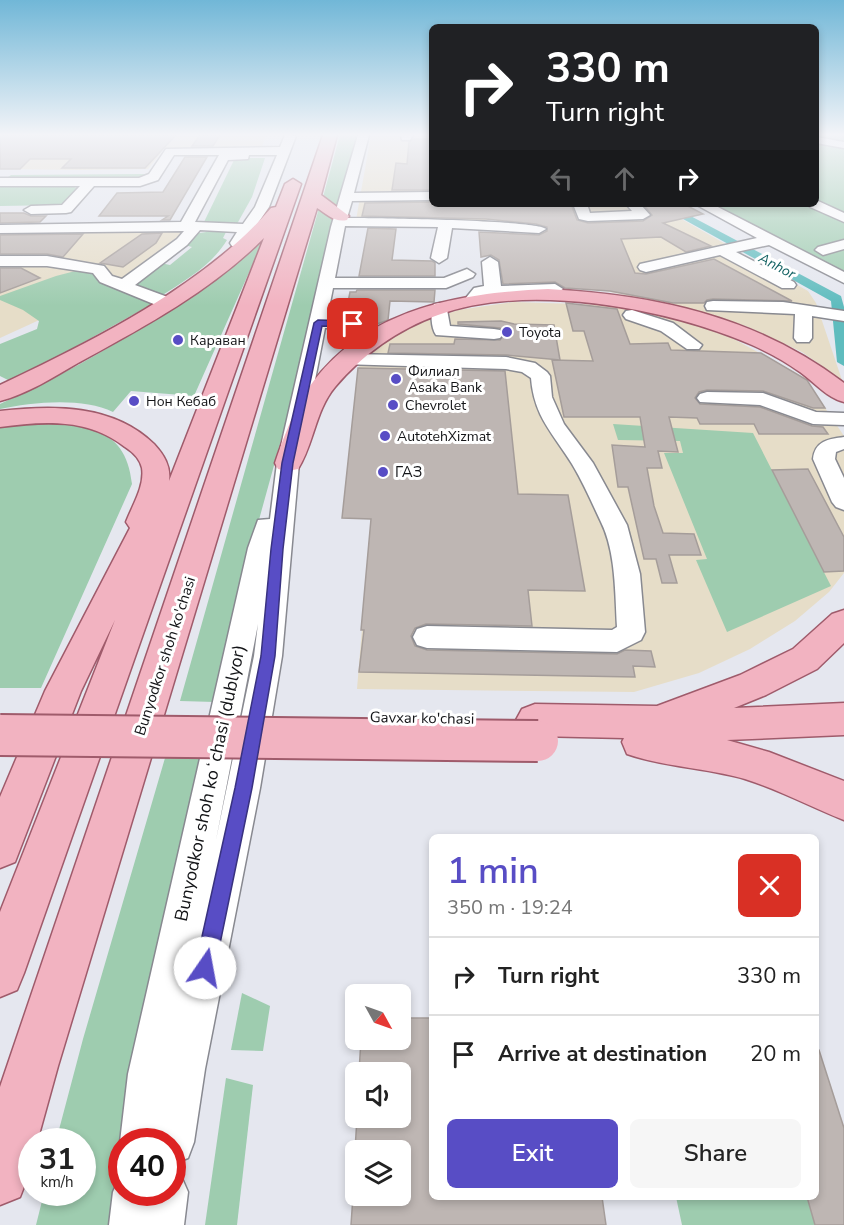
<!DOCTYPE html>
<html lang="en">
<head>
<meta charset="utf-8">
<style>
  :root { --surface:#fff; --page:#f6f6f6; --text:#222; --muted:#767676; --line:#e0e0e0; --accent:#584dc5 }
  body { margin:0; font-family:"Nunito Sans",sans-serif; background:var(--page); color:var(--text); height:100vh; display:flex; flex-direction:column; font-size:22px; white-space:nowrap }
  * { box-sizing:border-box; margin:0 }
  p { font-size:20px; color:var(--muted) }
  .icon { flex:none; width:33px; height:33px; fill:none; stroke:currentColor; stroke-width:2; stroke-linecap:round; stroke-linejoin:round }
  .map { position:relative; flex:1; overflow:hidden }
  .details { position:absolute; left:429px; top:834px; width:390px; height:366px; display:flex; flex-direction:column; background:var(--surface); border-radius:9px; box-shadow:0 3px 9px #0003 }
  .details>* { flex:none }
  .top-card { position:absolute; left:429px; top:24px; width:390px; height:183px; border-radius:9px; box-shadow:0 3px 9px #0003; background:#202124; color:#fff; overflow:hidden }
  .needle { width:39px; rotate:130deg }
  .buttons { position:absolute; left:345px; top:984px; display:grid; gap:12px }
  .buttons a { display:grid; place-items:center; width:66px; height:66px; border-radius:9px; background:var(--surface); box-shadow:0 3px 9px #0003; font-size:30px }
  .speed { position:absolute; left:18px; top:1128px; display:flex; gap:12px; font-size:30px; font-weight:700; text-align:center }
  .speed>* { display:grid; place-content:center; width:78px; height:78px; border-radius:50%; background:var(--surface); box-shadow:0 3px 9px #0003; line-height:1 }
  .speed small { font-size:15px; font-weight:400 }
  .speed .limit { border:9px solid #d22; background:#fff; color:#111 }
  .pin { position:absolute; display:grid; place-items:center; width:51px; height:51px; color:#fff; margin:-26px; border-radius:12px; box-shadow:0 3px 9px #0006 }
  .me { position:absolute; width:66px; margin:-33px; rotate:12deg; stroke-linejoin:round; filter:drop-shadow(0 0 4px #0008) }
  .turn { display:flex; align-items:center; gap:21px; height:126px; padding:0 18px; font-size:27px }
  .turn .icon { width:78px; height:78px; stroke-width:2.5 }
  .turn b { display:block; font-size:42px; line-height:51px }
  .lanes { display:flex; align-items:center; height:57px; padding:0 18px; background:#0003; justify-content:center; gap:30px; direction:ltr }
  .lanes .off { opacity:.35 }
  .round { display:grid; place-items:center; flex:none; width:63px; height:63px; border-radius:9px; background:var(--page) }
  .head { display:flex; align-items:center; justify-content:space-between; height:102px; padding:0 18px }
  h1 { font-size:36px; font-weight:600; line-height:45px; color:var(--accent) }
  .button { display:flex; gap:12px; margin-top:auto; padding:12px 18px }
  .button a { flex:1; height:69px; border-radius:9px; background:var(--accent); color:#fff; font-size:24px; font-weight:600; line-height:69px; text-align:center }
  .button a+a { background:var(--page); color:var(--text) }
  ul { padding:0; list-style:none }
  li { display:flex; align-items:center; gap:18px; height:78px; padding:0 18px; border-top:2px solid var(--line) }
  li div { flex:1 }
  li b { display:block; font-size:22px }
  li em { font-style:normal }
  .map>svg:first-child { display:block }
</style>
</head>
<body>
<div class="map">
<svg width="844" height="1225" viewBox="0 0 844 1225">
  <rect width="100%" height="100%" fill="#e5e7ef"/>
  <!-- industrial -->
  <g fill="#e6ddc8">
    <path d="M0,135H266L262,146H241L237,150L164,149L148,169L81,170L0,169Z"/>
    <path d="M371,135H432V204H655L808,291L816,303L844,386L832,373L802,352L746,326L662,303L582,286L546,220H356Z"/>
    <path d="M185,231L118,284L0,338V233Z"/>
    <path d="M514,302L609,305L676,318L732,338L805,378L844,436V573L829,592L795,621L750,649L699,673L634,692L357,689L371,519L342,518L358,368L371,351L389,338L409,327L458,310Z"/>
  </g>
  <!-- green -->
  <g fill="#9eccaf">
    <path d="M340,135H358L339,205L335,206L323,197Z"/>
    <path d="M816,135H844V272L714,204H816Z"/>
    <path d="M235,158H265L252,197L237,224L204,222Z"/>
    <path d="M143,174L149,176L147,178H7L11,175Z"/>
    <path d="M71,186L77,188L65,202L59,205L0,206V187Z"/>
    <path d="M319,208L332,216L334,221L297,382L257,527L215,702L180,701Z"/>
    <path d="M213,231L226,232L223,238L227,240C212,265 186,280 161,296L143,290L130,282L156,262L170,265L192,247L181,244L193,234Z"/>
    <path d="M263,241L194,396L131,391L113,412C83,397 32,402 0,409V404C95,361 181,306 263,241Z"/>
    <path d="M83,269L154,303L12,382L0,376V344L37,329L39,321L23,310L0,300V296L56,276Z"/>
    <path d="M29,421C78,425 126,422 132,484L41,688H0V426Z"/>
    <path d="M613,424L753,433L831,586L727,632L696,560L707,559L664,453H683L680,441L618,440Z"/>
    <path d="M165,758H202L122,1142L121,1159L112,1225H36L44,1193L82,1192V1142L56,1141L83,1039Z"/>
    <path d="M242,993L270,1006L263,1051L231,1050Z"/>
    <path d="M226,1078L253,1085L237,1225H205Z"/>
    <path d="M676,1197H807L815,1225H682Z"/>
  </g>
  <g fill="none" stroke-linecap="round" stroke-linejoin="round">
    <!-- canal -->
    <path fill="#5fbcbe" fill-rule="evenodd" d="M656,204H668L841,296L844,307V366L837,362L831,301Z"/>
  </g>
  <!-- building -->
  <g fill="#beb6b3" stroke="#a59d9a" stroke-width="1.5">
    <path d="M0,135H176L145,168H62L71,159H30L20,169H0Z"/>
    <path d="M200,135H220L213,146H192Z"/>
    <path d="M413,139H432V190H392L396,163L407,164L409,142Z"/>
    <path d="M185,157H207L170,220H162L168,216H99L117,193L163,192Z"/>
    <path d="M432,202L571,204L577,220L588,223L643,221L652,215L643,204H684L703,214L663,223L711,246L686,252L661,237L621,239L635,273L646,274L714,259L792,301L713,299L707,300L704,303H673L610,291L565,288L555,282L503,284L499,260L491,255L481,257L479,232L539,235L547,231V227L536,224L486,219L362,216L365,203Z"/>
    <path d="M0,213H24L31,216H46L40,222L0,223Z"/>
    <path d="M368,228L396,229L392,260L432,261L435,263V276H359Z"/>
    <path d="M162,233L156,243L123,267L100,263L142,234Z"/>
    <path d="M83,234L63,257L47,254H0V235Z"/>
    <path d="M0,268H21L40,278L0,293Z"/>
    <path d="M357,290H435L434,302L390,301L388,320L377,324H369L370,317H345L350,292H356Z"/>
    <path d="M566,303L617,309L630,344L668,343L671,350L761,353L807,380L825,408H813L763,391L707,390L699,392L695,398L700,404L760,407L812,426L823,427L828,434H759L754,424H700L697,418L669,417L678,452L658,451L662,468H647L654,506L663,533L694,534L701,555H669L677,583H662L656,559H644L628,487H618L612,445L645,447L640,417H564L552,360L593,361L584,331H573Z"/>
    <path d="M501,321L514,324L554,325L560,360L506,355L388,353L390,344H454L455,339L500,340L505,334L500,328L458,324V322Z"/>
    <path d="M358,368L505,371L518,494L568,495L585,591L528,590L532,626L426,624L415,628L411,636L415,646L427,650L617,654L625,650L651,651L655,667L633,666L635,677L359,672L364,630H361L371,519L342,518Z"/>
    <path d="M808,469L844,537V571L824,572L772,470Z"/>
    <path d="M400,1018H432V1197H602L606,1225H351L353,1196H400V1150H355L357,1118H400V1072H359L361,1040H400Z"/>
    <path d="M816,1050H819L844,1128V1225H815L807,1197H816Z"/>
  </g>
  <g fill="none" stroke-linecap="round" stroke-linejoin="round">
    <defs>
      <g id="minor">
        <path d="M285,135L296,136L269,207L242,246H232L230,243L237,232L200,230L187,245L135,285L173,299L175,303L173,307H161L100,282L93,273L47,266H0V256H47L104,266L112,276L122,279L177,239L184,231L0,233V225L181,222L219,155H174L158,180L140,186H94L71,212L66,213L31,214L24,210L31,206L62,205L80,186H0V178H139L149,174L166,149L280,147ZM249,155H277L255,207L243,224L195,222L228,160L248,159Z"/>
        <path d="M358,135H369L354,193L432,192V200L352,201L347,218C372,218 538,220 546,229L539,233L452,228L447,258L439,263L431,258L438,227L345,226L335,278H444L467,269L475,274L473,277L446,288H333L327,318L359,320L362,324L359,328H325L299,463L282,656L260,788L205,1069L194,1142L188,1158L172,1164V1142H122V1146L120,1142L128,1074L248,548L258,520L270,519L277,463L331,227ZM258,624L254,656L216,840Z"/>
        <path d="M401,135H413L410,140H402Z"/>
        <path d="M816,137L844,142V148L816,143Z"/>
        <path d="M816,200L844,213V222L810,207L808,204H816Z"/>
        <path d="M573,204H587L590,213L632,211L626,204H640L650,215L643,219L588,221L579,219Z"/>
        <path d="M695,204H712L844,272V283L769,245L736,252L794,282L796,285L794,288H782L720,255L646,272L640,270L638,267L640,264L757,238Z"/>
        <path d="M844,240V249L823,255L815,250L818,247Z"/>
        <path d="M490,257L498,262L501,286L555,284L563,289L555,294L485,296L479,303H467L465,299L474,288L484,286L482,262Z"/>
        <path d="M713,301L783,302L844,311V321L812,316V338L809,342H797L794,338L795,314L707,310L705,306L707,302Z"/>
        <path d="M440,303L446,304L450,326L494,329L500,330L503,334L500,338L494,339L436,335C431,328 430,311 434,304Z"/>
        <path d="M632,310L673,323L702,345L699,349H687L661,331L626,319L623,315L626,311Z"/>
        <path d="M348,354L506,357L535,363L547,372L550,376L552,397L564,424L593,463L627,525L640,574L645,632L641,640L617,652L427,648L417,645L413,637L417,629L427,626L612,630L617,627C615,594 616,552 601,522C592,503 583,482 572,464C553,433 534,417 531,378L522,372L506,369L341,364L339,360L341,356Z"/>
        <path d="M707,392L763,393L816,412L844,413V425L813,424L760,405L700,402L697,398L700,394Z"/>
        <path d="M844,437V449L836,452L835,459L844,478V510L836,507L832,502L813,459C815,441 828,439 844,437Z"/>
        <path d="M172,1172L181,1176L188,1192L184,1225H109L113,1192L120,1176L122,1175V1192H172Z"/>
      </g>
      <g id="major">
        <path d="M323,135H337L321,195L349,216L347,220C335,223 327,214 317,208L58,1066L37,1142H32C32,1162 28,1177 20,1197L0,1205V1087Z"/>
        <path d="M293,179L301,184L24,973L17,990L0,997V912L115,620L81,691L15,862L0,868V797L45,691L130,528L126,522C132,506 145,486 142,468C140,459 133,452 125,447C88,418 44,421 0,427V411C53,405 113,404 154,444C164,455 171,466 169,481L264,238C211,291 144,327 78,363C54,377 27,394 0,401V385C91,342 205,285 271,208L276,207L285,184Z"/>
        <path d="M548,289C656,295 756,316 844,383V402C827,398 814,382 800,372C786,362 768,352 752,345C667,308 528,282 438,315C398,329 362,355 335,387C315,411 314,444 298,469L288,471L278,469L275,463C282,442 290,420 301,400C354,311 453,293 548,289Z"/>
        <path d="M844,610V643L817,669L766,695L734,708L844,703V735L727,740L769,752L844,781V820C811,807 780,790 745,779C707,768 664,767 627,754L622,742L624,738L535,736L522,731L516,720L522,709L535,704L657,706L740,675L793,649L832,614Z"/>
      </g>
    </defs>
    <!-- minor casing -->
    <use href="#minor" stroke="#888990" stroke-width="3"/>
    <!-- major casing -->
    <use href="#major" stroke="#9f5b6b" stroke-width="3"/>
    <!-- minor -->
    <use href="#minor" fill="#fff" fill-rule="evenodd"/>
    <!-- major -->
    <use href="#major" fill="#f2b3c1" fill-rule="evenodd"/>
    <defs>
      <path id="major-bridge" d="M0,735L538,741"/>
    </defs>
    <!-- major-bridge casing -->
    <use href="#major-bridge" stroke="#9f5b6b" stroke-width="44" stroke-linecap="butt"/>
    <!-- major-bridge -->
    <use href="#major-bridge" stroke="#f2b3c1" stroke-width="40"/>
  </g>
  <!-- sky -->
  <linearGradient id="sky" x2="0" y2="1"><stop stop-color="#71b7d7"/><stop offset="0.44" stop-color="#f3f4f8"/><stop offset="1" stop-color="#f3f4f8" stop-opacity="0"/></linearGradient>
  <rect width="844" height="306" fill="url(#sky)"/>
  <!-- route -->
  <path fill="#584dc5" stroke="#393280" stroke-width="1.5" d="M318,320L353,321L358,324L353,327L322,326L293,463L283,549L275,656L252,788L215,968L212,975L205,978L198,975L195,968L235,788L261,656L271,549L282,463L314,323Z"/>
  <!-- markers -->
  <g fill="#584dc5" stroke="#fff" stroke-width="2">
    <circle cx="507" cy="332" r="6"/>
    <circle cx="178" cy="340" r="6"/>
    <circle cx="396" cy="379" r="6"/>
    <circle cx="134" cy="401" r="6"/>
    <circle cx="393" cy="405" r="6"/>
    <circle cx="385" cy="436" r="6"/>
    <circle cx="383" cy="472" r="6"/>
  </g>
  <g text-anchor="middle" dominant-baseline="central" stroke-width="6" stroke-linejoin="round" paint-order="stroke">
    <!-- far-water labels -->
    <g font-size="14" font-style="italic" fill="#136263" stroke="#fff">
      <text transform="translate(777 266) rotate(28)">Anhor</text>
    </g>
    <!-- far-poi labels -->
    <g font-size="14" fill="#131417" stroke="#fff" text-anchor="start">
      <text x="519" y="332">Toyota</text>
      <text x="190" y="340">Караван</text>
      <text x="408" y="371">Филиал<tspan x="408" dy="16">Asaka Bank</tspan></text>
      <text x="146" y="401">Нон Кебаб</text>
      <text x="405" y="405">Chevrolet</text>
      <text x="397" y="436">AutotehXizmat</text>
    </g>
    <!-- poi labels -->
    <g font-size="15" fill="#131417" stroke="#fff" text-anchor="start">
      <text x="395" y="472">ГАЗ</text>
    </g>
    <!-- street labels -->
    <g font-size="15" fill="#131417" stroke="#fff">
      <text transform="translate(165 656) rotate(-72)">Bunyodkor shoh ko'chasi</text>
      <text transform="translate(422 718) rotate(1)">Gavxar ko'chasi</text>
    </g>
    <!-- near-street labels -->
    <g font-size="18" fill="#131417" stroke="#fff">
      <text transform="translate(210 783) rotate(-78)">Bunyodkor shoh koʻchasi (dublyor)</text>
    </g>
  </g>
</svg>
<div class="buttons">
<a><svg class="needle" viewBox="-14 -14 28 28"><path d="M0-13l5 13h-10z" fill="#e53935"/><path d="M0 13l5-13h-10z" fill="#767676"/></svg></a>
<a><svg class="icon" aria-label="sound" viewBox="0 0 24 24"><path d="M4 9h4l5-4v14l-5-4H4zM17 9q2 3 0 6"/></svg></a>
<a><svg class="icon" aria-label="layers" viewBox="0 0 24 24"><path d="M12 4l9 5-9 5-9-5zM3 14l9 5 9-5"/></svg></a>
</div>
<div class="speed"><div>31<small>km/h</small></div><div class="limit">40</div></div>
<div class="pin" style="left:353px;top:324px;background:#d93025"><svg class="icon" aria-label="arrive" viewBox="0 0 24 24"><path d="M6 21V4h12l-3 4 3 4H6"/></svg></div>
<svg class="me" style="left:205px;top:968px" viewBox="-20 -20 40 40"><circle r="19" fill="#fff"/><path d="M0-13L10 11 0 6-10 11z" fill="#584dc5"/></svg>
<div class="top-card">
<div class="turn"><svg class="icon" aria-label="right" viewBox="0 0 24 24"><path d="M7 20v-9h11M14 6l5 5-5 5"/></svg><div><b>330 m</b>Turn right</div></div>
<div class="lanes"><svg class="icon off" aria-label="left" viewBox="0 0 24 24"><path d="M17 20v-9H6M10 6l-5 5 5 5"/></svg><svg class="icon off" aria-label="ahead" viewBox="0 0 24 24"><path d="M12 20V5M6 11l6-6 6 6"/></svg><svg class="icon" aria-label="right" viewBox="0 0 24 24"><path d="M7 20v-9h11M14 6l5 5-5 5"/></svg></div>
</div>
<section class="details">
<div class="head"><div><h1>1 min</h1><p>350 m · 19:24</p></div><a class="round" style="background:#d93025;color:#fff"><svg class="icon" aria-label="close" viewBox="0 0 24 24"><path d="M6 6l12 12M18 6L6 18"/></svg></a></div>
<ul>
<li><svg class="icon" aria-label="right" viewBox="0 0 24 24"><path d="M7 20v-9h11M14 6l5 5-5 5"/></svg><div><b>Turn right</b></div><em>330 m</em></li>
<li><svg class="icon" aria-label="arrive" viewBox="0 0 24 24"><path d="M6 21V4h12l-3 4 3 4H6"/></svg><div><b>Arrive at destination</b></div><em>20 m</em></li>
</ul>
<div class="button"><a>Exit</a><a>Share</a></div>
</section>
</div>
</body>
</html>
